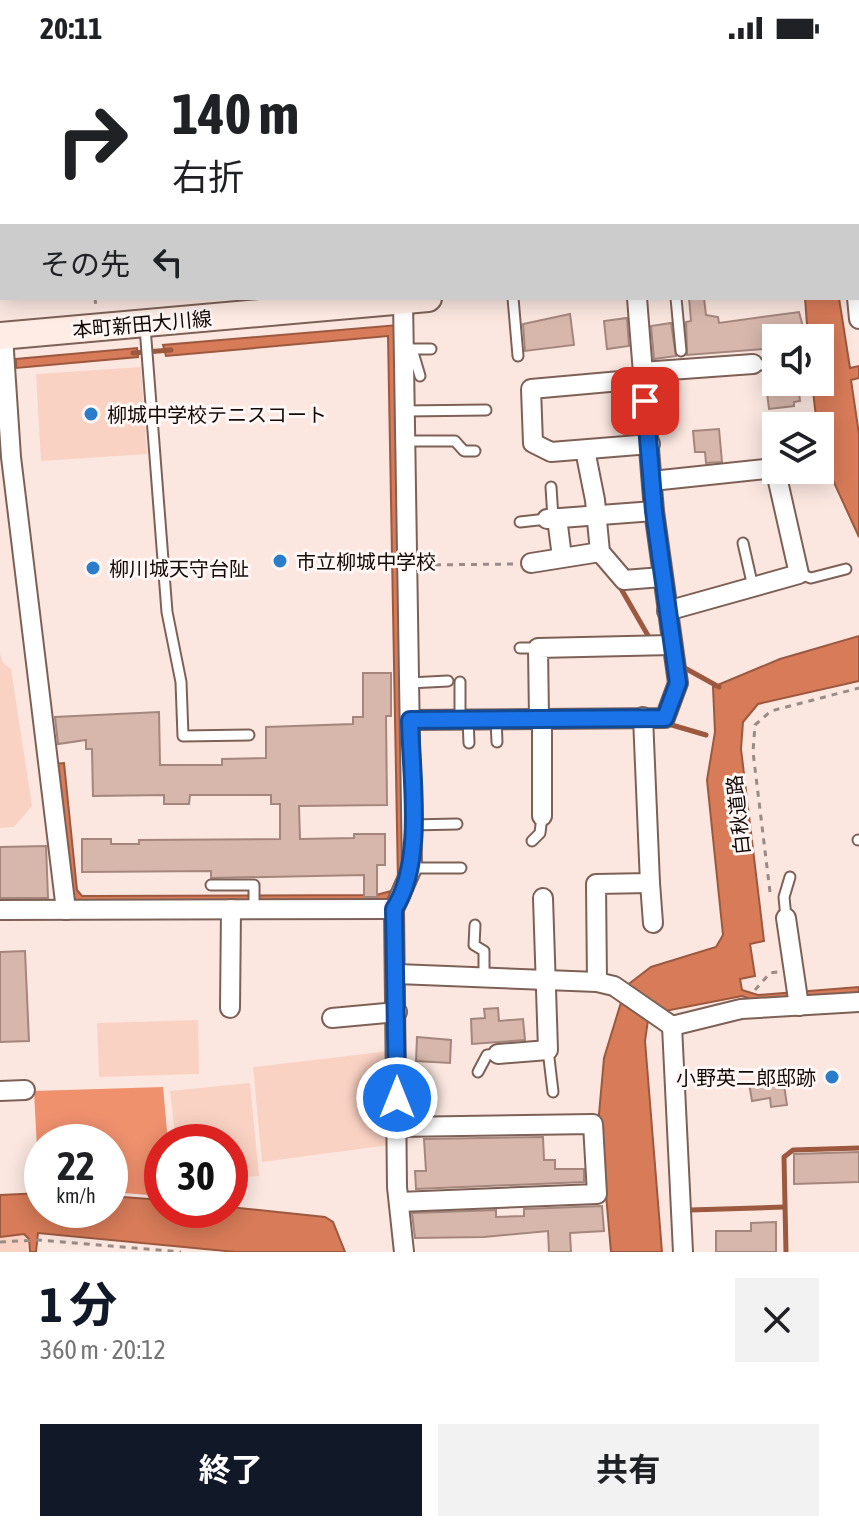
<!DOCTYPE html>
<html lang="ja">
<head>
<meta charset="utf-8">
<style>
  :root { --surface:#fff; --page:#f2f2f2; --text:#202124; --muted:#757577; --accent:#111827 }
  body { margin:0; font-family:"Asap Condensed","Noto Sans JP",sans-serif; background:var(--page); color:var(--text); height:100vh; display:flex; flex-direction:column; font-size:30px; white-space:nowrap }
  * { box-sizing:border-box; margin:0 }
  p { font-size:26px; color:var(--muted) }
  .icon { flex:none; width:44px; height:44px; fill:none; stroke:currentColor; stroke-width:2; stroke-linecap:round; stroke-linejoin:round }
  .map { position:relative; height:1196px; overflow:hidden }
  .details { display:flex; flex-direction:column; background:var(--surface); flex:1 }
  .details>* { flex:none }
  .top-card { position:absolute; left:0px; top:0px; width:860px; height:244px; box-shadow:0 4px 20px #0003; background:#fff; color:var(--text); overflow:hidden }
  .tools { position:absolute; left:762px; top:268px; display:grid; gap:16px }
  .tools a { display:grid; place-items:center; width:72px; height:72px; border-radius:0px; background:var(--surface); box-shadow:0 4px 20px #0003; font-size:40px }
  .speed { position:absolute; left:24px; top:1068px; display:flex; gap:16px; font-size:40px; font-weight:700; text-align:center }
  .speed>* { display:grid; place-content:center; width:104px; height:104px; border-radius:50%; background:var(--surface); box-shadow:0 4px 20px #0003; line-height:1 }
  .speed small { font-size:20px; font-weight:400 }
  .speed .limit { border:12px solid #d22; background:#fff; color:#111 }
  .pin { position:absolute; display:grid; place-items:center; width:68px; height:68px; color:#fff; margin:-34px; border-radius:16px; box-shadow:0 4px 12px #0006 }
  .me { position:absolute; width:88px; margin:-44px; rotate:0deg; stroke-linejoin:round; filter:drop-shadow(0 0 6px #0008) }
  .turn { display:flex; align-items:center; gap:28px; height:168px; padding:0 40px; font-size:36px }
  .turn .icon { width:104px; height:104px; stroke-width:2.5 }
  .turn b { display:block; font-size:56px; line-height:68px }
  .then { display:flex; align-items:center; height:76px; padding:0 40px; background:#0003; gap:16px; font-size:30px }
  .round { display:grid; place-items:center; flex:none; width:84px; height:84px; border-radius:0px; background:var(--page) }
  .head { display:flex; align-items:center; justify-content:space-between; height:136px; padding:0 40px }
  h1 { font-size:48px; font-weight:700; line-height:60px; color:var(--accent) }
  .action { display:flex; gap:16px; margin-top:auto; padding:16px 40px }
  .action a { flex:1; height:92px; border-radius:0px; background:var(--accent); color:#fff; font-size:32px; font-weight:700; line-height:92px; text-align:center }
  .action a+a { background:var(--page); color:var(--text) }
  .status { display:flex; justify-content:space-between; align-items:center; height:56px; padding:0 40px; background:var(--surface); direction:ltr }
  .status svg { height:22px; fill:currentColor }
  .map>svg:first-child { display:block }
</style>
</head>
<body>
<div class="status"><b>20:11</b><svg viewBox="0 0 49 12"><path d="M0 12V9h3v3zM5 12V6h3v6zM10 12V3h3v9zM15 12V0h3v12zM26 1h20v11H26zM47 4h2v5h-2z"/></svg></div>
<div class="map">
<svg width="859" height="1196" viewBox="0 0 859 1196">
  <rect width="100%" height="100%" fill="#fbe7e0"/>
  <!-- green -->
  <g fill="#fad2c3">
    <path d="M141,311L147,398L41,405L36,318Z"/>
    <path d="M0,598L3,607L11,613L32,750L14,771L0,772Z"/>
    <path d="M198,964L199,1018L99,1021L97,967Z"/>
    <path d="M390,995L389,1089L262,1106L253,1011Z"/>
    <path d="M250,1027L259,1120L230,1123V1086H176L170,1035Z"/>
    <path d="M27,1174V1196H0V1177Z"/>
  </g>
  <!-- forest -->
  <path fill="#f0916e" d="M163,1031L168,1086H162V1140L110,1136V1086H42V1132H39L34,1035Z"/>
  <!-- water -->
  <g fill="#d77b58" stroke="#9c593f" stroke-width="2">
    <path d="M805,242H839L850,312L859,310V322L851,324L859,378V481L820,396V370H817L812,326H820V282H808Z"/>
    <path d="M398,269L406,817L389,845L71,848L54,708L64,707L77,834L82,840L376,839L391,835L398,826L388,280L166,300L163,289Z"/>
    <path d="M137,292L138,301L16,312V303Z"/>
    <path d="M859,580V625L758,648L743,666L741,693L764,885L750,888L755,920L740,923L742,934L758,939L859,931V937L756,945L742,940L660,956L646,947L639,958L648,964L645,985L662,1196H611L599,1058L604,1002L626,930L651,911L716,891L723,879L707,724L715,676L713,631L780,603Z"/>
    <path d="M42,1137V1154H110V1140L162,1144V1154H230V1151L325,1161L333,1166L345,1196H236L38,1177L36,1196H30L29,1183L24,1178L0,1181V1139Z"/>
  </g>
  <g fill="none" stroke-linecap="round" stroke-linejoin="round">
    <!-- stream -->
    <g stroke="#9c593f" stroke-width="5">
      <path d="M133,297L171,294"/>
      <path d="M620,531L650,583"/>
      <path d="M683,611L719,631"/>
      <path d="M665,667L706,679"/>
      <path d="M690,1154L784,1151"/>
      <path d="M786,1196L784,1101L793,1094L859,1092"/>
    </g>
  </g>
  <!-- building -->
  <g fill="#d7b7ac" stroke="#a4867c" stroke-width="2">
    <path d="M689,242H704L706,259L718,261L719,267L799,256L806,282H776V292L687,299L686,266L691,265Z"/>
    <path d="M570,258L574,289L525,295L523,268Z"/>
    <path d="M627,262L629,290L607,293L604,265Z"/>
    <path d="M671,267L676,300L654,303L651,270Z"/>
    <path d="M778,326L798,327L800,345L794,346V350L769,353L766,328L772,330Z"/>
    <path d="M719,373L722,406L706,407L705,396H695L693,375Z"/>
    <path d="M363,617H391V660H386L387,749L299,750L300,783L354,782V778H385V809H377V841H364V819L211,822V815L82,816V783H111V788H139V784L280,783V748H271V739H190L189,748H164V739L93,740L92,693H86V684L58,688L55,661L159,656L160,709H222V703L266,702V671L353,668V661H363Z"/>
    <path d="M46,790L48,842H0V791Z"/>
    <path d="M25,895L29,985L0,986V896Z"/>
    <path d="M498,952L499,965L523,963L525,984L472,988L471,963L485,962L484,953Z"/>
    <path d="M417,981L451,984L450,1007L416,1005Z"/>
    <path d="M783,1022L787,1049L771,1051L770,1042L752,1045L749,1027Z"/>
    <path d="M543,1081L544,1104H555V1113H584V1126L416,1133L415,1115H426L424,1083Z"/>
    <path d="M859,1096V1126L794,1128V1098Z"/>
    <path d="M602,1150L604,1175L570,1177L571,1196H549L548,1175L484,1181L415,1182L412,1157L496,1154V1161L524,1160V1153Z"/>
    <path d="M776,1166V1196H716V1175H751V1167Z"/>
  </g>
  <g fill="none" stroke-linecap="round" stroke-linejoin="round">
    <defs>
      <g id="service">
        <path d="M513,242L518,300"/>
        <path d="M676,242L681,295"/>
        <path d="M145,271L167,556L181,626L183,680L249,679"/>
        <path d="M407,293H431"/>
        <path d="M412,293L420,320"/>
        <path d="M753,308L770,310L771,323"/>
        <path d="M405,355L486,354"/>
        <path d="M405,385H455L464,395H475"/>
        <path d="M551,431L553,462"/>
        <path d="M520,466L547,463"/>
        <path d="M743,487L753,531"/>
        <path d="M799,518L811,522L846,513"/>
        <path d="M520,592H538"/>
        <path d="M460,626V663"/>
        <path d="M409,627L448,625"/>
        <path d="M468,663L469,687"/>
        <path d="M496,663L497,686"/>
        <path d="M411,769L457,768"/>
        <path d="M858,784H859"/>
        <path d="M532,785L540,777L542,760"/>
        <path d="M412,812H461"/>
        <path d="M211,829H254V853"/>
        <path d="M786,862L784,841L790,821"/>
        <path d="M475,869L474,889L484,895V921"/>
        <path d="M548,994L553,1036"/>
        <path d="M478,1016L487,999L498,998"/>
      </g>
      <g id="minor">
        <path d="M54,0V2"/>
        <path d="M184,0L185,2"/>
        <path d="M598,0L608,1"/>
        <path d="M814,0L815,2"/>
        <path d="M858,46H859"/>
        <path d="M0,151H2"/>
        <path d="M858,151H859"/>
        <path d="M857,242L859,263"/>
        <path d="M403,244L412,812L394,853L397,1131L404,1196"/>
        <path d="M3,280L11,401L66,854"/>
        <path d="M642,316L753,308"/>
        <path d="M643,323L531,333L533,387L551,396L650,388"/>
        <path d="M585,394L595,444L600,496L624,524L662,521"/>
        <path d="M652,425L775,412L799,518L667,555"/>
        <path d="M557,462L562,501"/>
        <path d="M547,463L654,455"/>
        <path d="M531,507L600,496"/>
        <path d="M539,662L538,592L672,589"/>
        <path d="M542,662V760"/>
        <path d="M410,664L665,662L678,627L654,455L637,242"/>
        <path d="M650,827L653,867"/>
        <path d="M0,854L394,853"/>
        <path d="M786,862L799,950"/>
        <path d="M397,918L597,926L614,930L672,970"/>
        <path d="M597,926L596,828L650,827L643,661"/>
        <path d="M230,952L231,853"/>
        <path d="M332,962L397,956"/>
        <path d="M498,998L548,994L543,842"/>
        <path d="M0,1035L25,1034"/>
        <path d="M397,1071L593,1068L597,1138L399,1146"/>
        <path d="M683,1196L672,970L741,953L859,946"/>
      </g>
      <g id="secondary">
        <path d="M858,204H859"/>
        <path d="M0,280L428,242"/>
      </g>
    </defs>
    <!-- service casing -->
    <use href="#service" stroke="#7d6157" stroke-width="13"/>
    <!-- minor casing -->
    <use href="#minor" stroke="#7d6157" stroke-width="22"/>
    <!-- secondary casing -->
    <use href="#secondary" stroke="#7d6157" stroke-width="30"/>
    <!-- path -->
    <g stroke="#9b8b86" stroke-width="3" stroke-dasharray="6 6" stroke-linecap="butt">
      <path d="M95,242L96,252"/>
      <path d="M423,509L515,508"/>
      <path d="M770,836L753,696L755,669L771,655L859,632"/>
      <path d="M755,934L770,917L778,916"/>
      <path d="M0,1186L38,1184L181,1196"/>
    </g>
    <!-- service -->
    <use href="#service" stroke="#fff" stroke-width="9"/>
    <!-- minor -->
    <use href="#minor" stroke="#fff" stroke-width="18"/>
    <!-- secondary -->
    <use href="#secondary" stroke="#ffece4" stroke-width="26"/>
  </g>
  <g fill="none" stroke-linecap="round" stroke-linejoin="round">
    <defs>
      <path id="route" d="M397,1042L394,853C425,806 411,720 410,664L665,662L678,627L654,455L645,345"/>
    </defs>
    <!-- route casing -->
    <use href="#route" stroke="#114b97" stroke-width="20"/>
    <!-- route -->
    <use href="#route" stroke="#1a73e8" stroke-width="14"/>
  </g>
  <!-- markers -->
  <g fill="#2b7dcc" stroke="#fef7f5" stroke-width="3">
    <circle cx="91" cy="358" r="8"/>
    <circle cx="280" cy="505" r="8"/>
    <circle cx="93" cy="512" r="8"/>
    <circle cx="832" cy="1021" r="8"/>
  </g>
  <g text-anchor="middle" dominant-baseline="central" stroke-width="6" stroke-linejoin="round" paint-order="stroke">
    <!-- street labels -->
    <g font-size="20" fill="#130906" stroke="#fef7f5">
      <text transform="translate(142 268) rotate(-5)">本町新田大川線</text>
      <text transform="translate(738 759) rotate(-96)">白秋道路</text>
    </g>
    <!-- poi labels -->
    <g font-size="20" fill="#130906" stroke="#fef7f5" text-anchor="start">
      <text x="107" y="358">柳城中学校テニスコート</text>
      <text x="296" y="505">市立柳城中学校</text>
      <text x="109" y="512">柳川城天守台阯</text>
      <text x="816" y="1021" text-anchor="end">小野英二郎邸跡</text>
    </g>
  </g>
</svg>
<div class="tools">
<a><svg class="icon" aria-label="sound" viewBox="0 0 24 24"><path d="M4 9h4l5-4v14l-5-4H4zM17 9q2 3 0 6"/></svg></a>
<a><svg class="icon" aria-label="layers" viewBox="0 0 24 24"><path d="M12 4l9 5-9 5-9-5zM3 14l9 5 9-5"/></svg></a>
</div>
<div class="speed"><div>22<small>km/h</small></div><div class="limit">30</div></div>
<div class="pin" style="left:645px;top:345px;background:#d93025"><svg class="icon" aria-label="arrive" viewBox="0 0 24 24"><path d="M6 21V4h12l-3 4 3 4H6"/></svg></div>
<svg class="me" style="left:397px;top:1042px" viewBox="-20 -20 40 40"><circle r="17" fill="#1a73e8" stroke="#fff" stroke-width="3"/><path d="M0-11L8 9 0 5-8 9z" fill="#fff"/></svg>
<div class="top-card">
<div class="turn"><svg class="icon" aria-label="right" viewBox="0 0 24 24"><path d="M7 20v-9h11M14 6l5 5-5 5"/></svg><div><b>140 m</b>右折</div></div>
<div class="then">その先<svg class="icon" aria-label="left" viewBox="0 0 24 24"><path d="M17 20v-9H6M10 6l-5 5 5 5"/></svg></div>
</div>
</div>
<section class="details">
<div class="head"><div><h1>1 分</h1><p>360 m · 20:12</p></div><a class="round"><svg class="icon" aria-label="close" viewBox="0 0 24 24"><path d="M6 6l12 12M18 6L6 18"/></svg></a></div>
<div class="action"><a>終了</a><a>共有</a></div>
</section>
</body>
</html>
